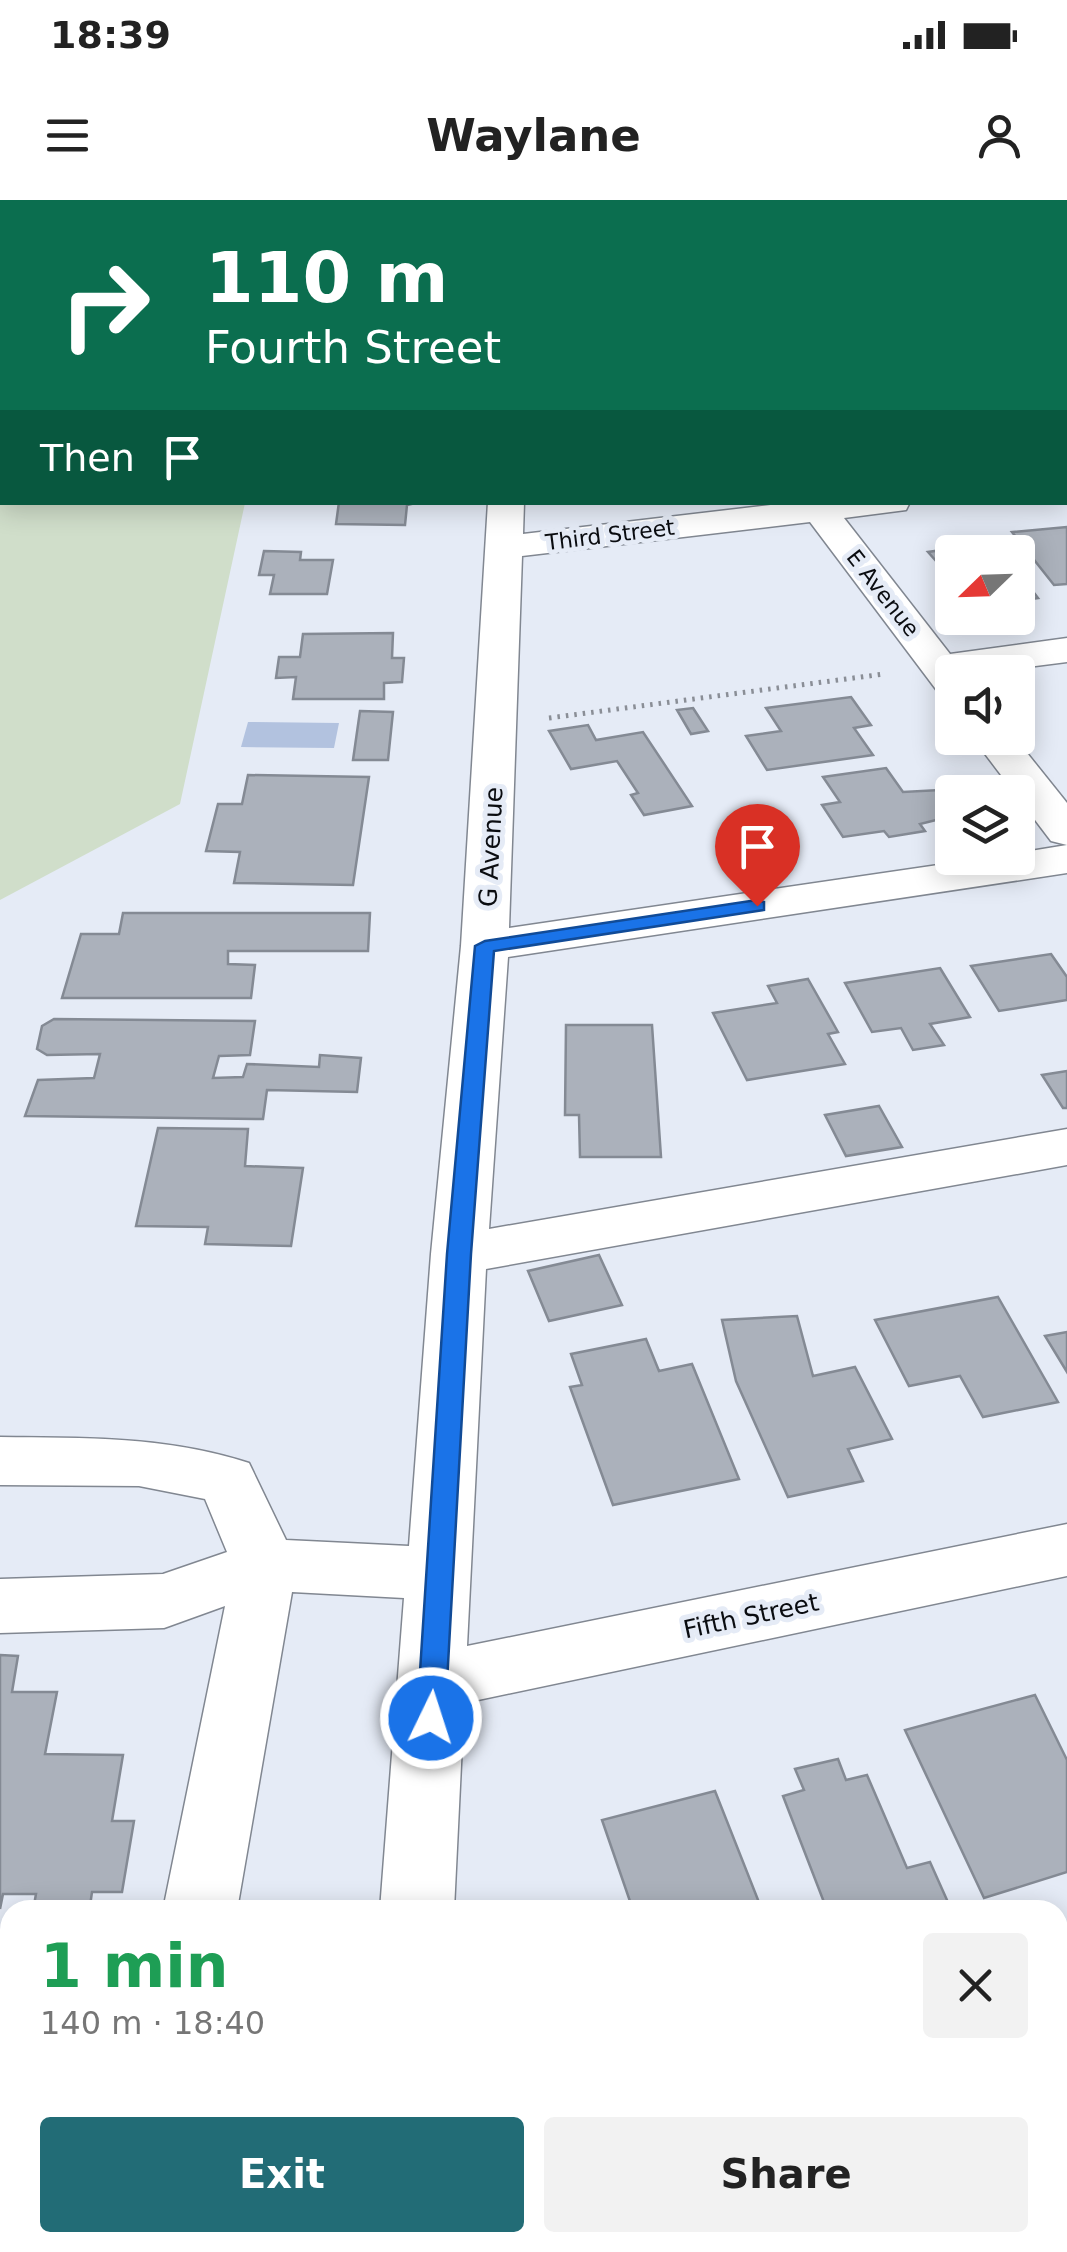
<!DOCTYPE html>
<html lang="en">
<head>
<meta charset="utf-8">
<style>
  :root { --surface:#fff; --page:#f2f2f2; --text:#222; --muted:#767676; --accent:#226c76 }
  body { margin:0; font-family:"DejaVu Sans",sans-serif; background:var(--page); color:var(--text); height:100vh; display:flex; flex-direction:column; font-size:38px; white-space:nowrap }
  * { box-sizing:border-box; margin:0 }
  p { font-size:32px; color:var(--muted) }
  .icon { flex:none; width:55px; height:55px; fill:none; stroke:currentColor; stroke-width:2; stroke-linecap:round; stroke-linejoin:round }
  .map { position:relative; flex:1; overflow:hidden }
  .panel { position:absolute; left:0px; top:1700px; width:1068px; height:352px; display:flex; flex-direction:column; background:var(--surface); border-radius:30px 30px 0 0; box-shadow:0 5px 25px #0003 }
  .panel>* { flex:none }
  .hud { position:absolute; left:0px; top:0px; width:1068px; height:305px; box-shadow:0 5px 25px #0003; background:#0b6e4f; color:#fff; overflow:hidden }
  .needle { width:65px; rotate:247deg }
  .tools { position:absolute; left:935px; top:335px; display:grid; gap:20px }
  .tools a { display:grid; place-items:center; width:100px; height:100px; border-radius:10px; background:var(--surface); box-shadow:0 5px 25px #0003; font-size:50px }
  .pin { position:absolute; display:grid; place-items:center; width:85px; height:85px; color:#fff; margin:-102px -42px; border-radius:50% 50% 50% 0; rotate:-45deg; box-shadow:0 0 10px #0007 }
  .pin .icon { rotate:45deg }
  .me { position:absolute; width:110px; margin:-55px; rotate:4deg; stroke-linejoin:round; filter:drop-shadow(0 0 8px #0008) }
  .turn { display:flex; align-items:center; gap:35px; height:210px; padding:0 40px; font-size:45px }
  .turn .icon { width:130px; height:130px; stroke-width:2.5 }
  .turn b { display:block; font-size:70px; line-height:85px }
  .then { display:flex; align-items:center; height:95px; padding:0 40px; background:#0003; gap:20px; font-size:38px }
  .round { display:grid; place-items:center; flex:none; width:105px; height:105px; border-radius:10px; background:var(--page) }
  .head { display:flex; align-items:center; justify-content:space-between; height:170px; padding:0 40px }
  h1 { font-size:60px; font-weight:800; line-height:75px; color:#1e9e55 }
  .cta { display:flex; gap:20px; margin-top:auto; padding:20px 40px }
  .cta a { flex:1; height:115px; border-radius:10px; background:var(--accent); color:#fff; font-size:40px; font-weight:800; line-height:115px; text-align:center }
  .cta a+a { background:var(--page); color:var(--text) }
  .status { display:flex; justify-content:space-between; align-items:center; height:70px; padding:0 50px; background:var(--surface); direction:ltr }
  .status svg { height:28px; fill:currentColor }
  header { display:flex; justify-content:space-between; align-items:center; height:130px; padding:0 40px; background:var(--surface); font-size:45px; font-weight:800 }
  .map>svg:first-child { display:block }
</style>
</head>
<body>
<div class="status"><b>18:39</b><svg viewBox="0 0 49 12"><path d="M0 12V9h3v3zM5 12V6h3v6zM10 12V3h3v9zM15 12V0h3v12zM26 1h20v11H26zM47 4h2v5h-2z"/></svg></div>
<header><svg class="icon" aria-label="menu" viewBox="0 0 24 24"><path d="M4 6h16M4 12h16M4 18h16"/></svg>Waylane<svg class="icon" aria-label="person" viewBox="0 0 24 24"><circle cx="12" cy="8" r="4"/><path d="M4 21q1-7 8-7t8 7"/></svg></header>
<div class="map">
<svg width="1067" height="2052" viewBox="0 0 1067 2052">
  <rect width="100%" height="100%" fill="#e5ebf6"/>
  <!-- green -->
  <path fill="#d0deca" d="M0,0H261L2,2V302L245,303L180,604L0,700Z"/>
  <!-- water -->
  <path fill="#b2c2df" d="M248,522L339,523L334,548L241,547Z"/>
  <!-- building -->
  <g fill="#abb1bb" stroke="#848a94" stroke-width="2.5">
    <path d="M395,0H484L392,2Z"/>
    <path d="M339,302H420L407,305L405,325L336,324Z"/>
    <path d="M1067,327V384L1054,385L1012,332Z"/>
    <path d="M998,342L1008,352H952V379L928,352Z"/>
    <path d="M264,351L301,352L300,360H333L327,394H270L274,375H259Z"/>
    <path d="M1018,362L1027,372L1019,373L1038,398L1018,401Z"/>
    <path d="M393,433L392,458H404L402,482L384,483V499H293L296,477L276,478L279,457H300L303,434Z"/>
    <path d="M851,497L871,525L854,528L873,555L767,570L746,536L781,531L766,508Z"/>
    <path d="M693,508L708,531L691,534L677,510Z"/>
    <path d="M360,511L393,512L388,560H353Z"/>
    <path d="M588,525L596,540L643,532L692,606L644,615L631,595L638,593L617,561L571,569L549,531Z"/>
    <path d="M886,568L903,592L940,590L952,607V616L920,624L925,631L889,637L884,631L843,637L822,605L840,602L823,577Z"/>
    <path d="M248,575L369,577L353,685L234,683L240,652L206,651L218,604H242Z"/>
    <path d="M123,713H370L368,751H228V764L255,765L251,798H62L81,734H119Z"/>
    <path d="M1051,754L1067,777V800L999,811L971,766Z"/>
    <path d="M940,768L970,817L930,824L944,845L913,850L901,828L872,832L845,783Z"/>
    <path d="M808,779L838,832L828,834L845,864L747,880L713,813L777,803L768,786Z"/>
    <path d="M54,819L255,821L250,855L219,856L213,878L243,877L247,864L319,867L320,855L361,858L357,892L267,890L263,919L25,916L38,880L94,878L100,854L47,855L37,849L42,826Z"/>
    <path d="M566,825H652L661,957H580L579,915H565Z"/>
    <path d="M1067,871V908H1063L1042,875Z"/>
    <path d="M879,906L902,947L846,956L825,915Z"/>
    <path d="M158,928L248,929L245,966L303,968L291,1046L205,1044L208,1027L136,1026Z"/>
    <path d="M599,1055L622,1105L549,1121L528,1071Z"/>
    <path d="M998,1097L1058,1202L983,1217L960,1176L909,1186L875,1120Z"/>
    <path d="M797,1116L813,1176L855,1167L892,1239L848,1249L863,1281L788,1297L736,1181L722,1120Z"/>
    <path d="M1067,1132V1172L1045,1136Z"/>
    <path d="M646,1139L659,1171L692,1164L739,1279L613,1305L570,1187L582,1185L571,1154Z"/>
    <path d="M0,1455L18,1456L12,1492H57L45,1554L123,1555L112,1621H134L122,1692H92L90,1706L34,1705L36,1694H3L0,1709Z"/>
    <path d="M1035,1495L1067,1560V1672L984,1698L905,1530Z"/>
    <path d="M838,1559L846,1580L867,1575L907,1668L930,1662L951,1709L827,1710L783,1596L804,1590L795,1569Z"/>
    <path d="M715,1591L762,1710H633L602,1620Z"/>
    <path d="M1067,1729V1841L1058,1844V1732Z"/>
    <path d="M0,1757H10V1781L0,1831Z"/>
  </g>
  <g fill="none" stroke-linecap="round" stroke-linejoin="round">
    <defs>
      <g id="minor">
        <path d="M567,0H595L597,2H569Z"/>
        <rect x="1065" y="33" width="2" height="18"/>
        <rect x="1065" y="141" width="2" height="18"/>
        <path d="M1067,271V293L1065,294V272Z"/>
        <path d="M488,302H524L523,334L796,302H910L906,310L844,318L950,454L1067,438V462L988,472H952V495L938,492L810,322L522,356L509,728L986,658H1018V653L1067,645V673L508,757L489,1029L1067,929V965L486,1069L467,1446L1067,1324V1376L464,1503L454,1710H380L404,1398L292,1392L237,1710H163L225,1406L164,1428L0,1433V1379L163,1374L227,1352L205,1299L139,1286L0,1285V1237C85,1238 167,1236 249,1263L286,1340L409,1346L431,1054L461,746Z"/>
        <path d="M973,538H1015L1067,603V645L1051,641Z"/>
        <path d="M1067,1918V1998L1058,2000V1920Z"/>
        <path d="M10,1952V2032L0,2033V1953Z"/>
        <rect x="350" y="2042" width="82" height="10"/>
        <path d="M674,2042H788L784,2052H670Z"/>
      </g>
    </defs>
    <!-- minor casing -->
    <use href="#minor" stroke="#818791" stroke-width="3"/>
    <!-- path -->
    <path stroke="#8a8e96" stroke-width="5" stroke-dasharray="2.5 6" stroke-linecap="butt" d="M549,518L884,474"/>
    <!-- minor -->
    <use href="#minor" fill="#fff" fill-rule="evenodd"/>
  </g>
  <!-- route -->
  <path fill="#1a73e8" stroke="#114b97" stroke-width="2.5" d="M757,700L764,702V710L494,751L471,1054L445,1518L441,1526L431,1530L421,1526L417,1518L447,1054L475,746L485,741Z"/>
  <g text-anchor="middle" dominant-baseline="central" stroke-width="10" stroke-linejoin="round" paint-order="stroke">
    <!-- far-street labels -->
    <g font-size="22" fill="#0a0c10" stroke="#e5ebf6">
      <text transform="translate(610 335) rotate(-7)">Third Street</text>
      <text transform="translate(883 393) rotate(52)">E Avenue</text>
    </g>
    <!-- street labels -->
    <g font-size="25" fill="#0a0c10" stroke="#e5ebf6">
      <text transform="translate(491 647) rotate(-87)">G Avenue</text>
      <text transform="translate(751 1416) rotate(-12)">Fifth Street</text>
    </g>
  </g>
</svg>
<div class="tools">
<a><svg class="needle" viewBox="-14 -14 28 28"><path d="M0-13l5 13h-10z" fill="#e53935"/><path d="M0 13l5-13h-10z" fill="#767676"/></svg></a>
<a><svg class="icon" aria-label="sound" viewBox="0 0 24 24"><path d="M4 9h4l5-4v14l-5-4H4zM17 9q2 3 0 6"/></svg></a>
<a><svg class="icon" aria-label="layers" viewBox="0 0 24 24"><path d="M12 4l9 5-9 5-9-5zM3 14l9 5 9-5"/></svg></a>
</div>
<div class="pin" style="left:757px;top:706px;background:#d93025"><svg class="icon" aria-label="arrive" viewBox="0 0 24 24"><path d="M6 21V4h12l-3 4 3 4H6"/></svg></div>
<svg class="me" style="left:431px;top:1518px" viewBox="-20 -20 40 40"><circle r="17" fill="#1a73e8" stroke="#fff" stroke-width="3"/><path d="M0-11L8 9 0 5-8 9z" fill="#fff"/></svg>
<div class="hud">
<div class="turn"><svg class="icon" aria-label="right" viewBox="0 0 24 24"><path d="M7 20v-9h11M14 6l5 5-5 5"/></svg><div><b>110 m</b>Fourth Street</div></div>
<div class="then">Then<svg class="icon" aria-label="arrive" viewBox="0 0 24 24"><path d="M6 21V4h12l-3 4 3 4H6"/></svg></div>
</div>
<section class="panel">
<div class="head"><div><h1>1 min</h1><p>140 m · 18:40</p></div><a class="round"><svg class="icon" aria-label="close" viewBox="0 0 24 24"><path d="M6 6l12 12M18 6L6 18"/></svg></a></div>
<div class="cta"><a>Exit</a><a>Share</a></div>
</section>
</div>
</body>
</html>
